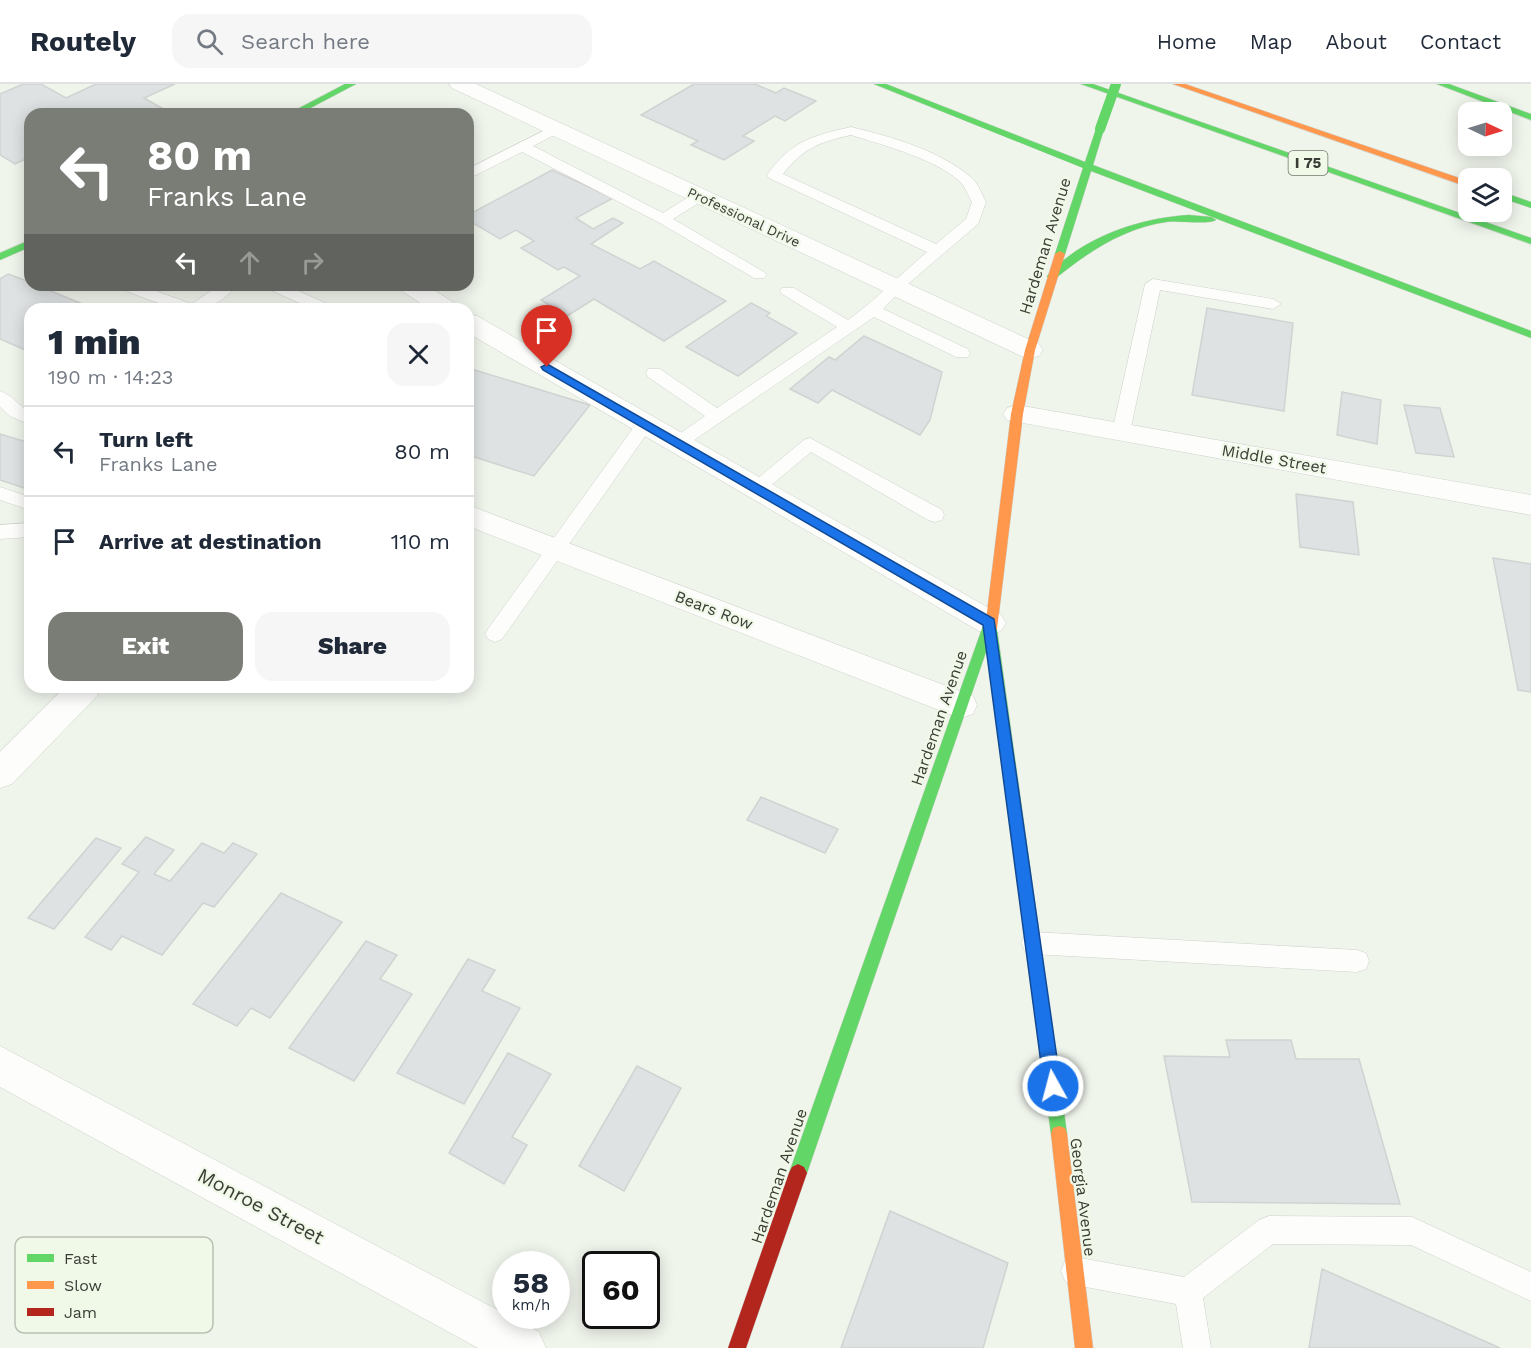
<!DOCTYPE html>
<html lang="en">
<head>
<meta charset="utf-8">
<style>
  :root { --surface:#fff; --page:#f6f6f7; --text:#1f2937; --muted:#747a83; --line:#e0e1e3; --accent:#7a7d76 }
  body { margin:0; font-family:"Work Sans",sans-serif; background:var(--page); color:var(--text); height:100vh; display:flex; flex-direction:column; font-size:22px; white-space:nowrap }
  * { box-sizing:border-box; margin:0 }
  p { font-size:20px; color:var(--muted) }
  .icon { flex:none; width:33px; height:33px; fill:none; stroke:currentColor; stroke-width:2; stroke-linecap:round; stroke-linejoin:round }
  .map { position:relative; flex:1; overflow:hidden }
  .panel { position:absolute; left:24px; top:219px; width:450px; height:390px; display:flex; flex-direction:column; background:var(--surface); border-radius:18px; box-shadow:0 3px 15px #0003 }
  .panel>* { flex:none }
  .hud { position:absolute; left:24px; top:24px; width:450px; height:183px; border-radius:18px; box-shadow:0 3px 15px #0003; background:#7a7d76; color:#fff; overflow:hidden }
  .needle { width:39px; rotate:94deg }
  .tools { position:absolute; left:1458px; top:18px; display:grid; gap:12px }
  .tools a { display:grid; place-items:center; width:54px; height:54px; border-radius:12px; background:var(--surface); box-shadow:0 3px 15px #0003; font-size:30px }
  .speed { position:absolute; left:492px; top:1167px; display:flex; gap:12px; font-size:30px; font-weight:700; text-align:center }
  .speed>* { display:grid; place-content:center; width:78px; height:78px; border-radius:50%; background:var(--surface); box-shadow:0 3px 15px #0003; line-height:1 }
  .speed small { font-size:15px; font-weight:400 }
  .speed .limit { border:3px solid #111; border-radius:9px; background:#fff; color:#111 }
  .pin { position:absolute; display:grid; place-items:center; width:51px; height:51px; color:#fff; margin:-62px -26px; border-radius:50% 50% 50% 0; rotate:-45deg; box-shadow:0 0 6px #0007 }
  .pin .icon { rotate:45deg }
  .me { position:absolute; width:66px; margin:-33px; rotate:353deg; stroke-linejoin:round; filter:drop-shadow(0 0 4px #0008) }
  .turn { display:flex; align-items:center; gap:21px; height:126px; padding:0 24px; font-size:27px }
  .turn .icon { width:78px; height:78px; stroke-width:2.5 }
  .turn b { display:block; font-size:42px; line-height:51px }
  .lanes { display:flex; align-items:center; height:57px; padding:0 24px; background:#0003; justify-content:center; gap:30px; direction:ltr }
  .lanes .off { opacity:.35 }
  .round { display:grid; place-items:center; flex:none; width:63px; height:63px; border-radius:18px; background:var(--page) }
  .head { display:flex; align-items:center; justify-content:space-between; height:102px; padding:0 24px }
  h1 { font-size:36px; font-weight:800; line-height:45px }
  .button { display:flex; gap:12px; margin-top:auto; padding:12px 24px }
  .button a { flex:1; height:69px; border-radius:18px; background:var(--accent); color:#fff; font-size:24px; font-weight:800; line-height:69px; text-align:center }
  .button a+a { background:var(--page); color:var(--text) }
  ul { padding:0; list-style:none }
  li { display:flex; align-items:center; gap:18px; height:90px; padding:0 24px; border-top:2px solid var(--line) }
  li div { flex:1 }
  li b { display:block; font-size:22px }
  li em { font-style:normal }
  header { display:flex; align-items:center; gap:36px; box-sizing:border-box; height:84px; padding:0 30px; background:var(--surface); border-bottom:2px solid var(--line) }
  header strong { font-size:28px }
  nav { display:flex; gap:33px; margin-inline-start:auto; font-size:21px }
  .search { width:420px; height:54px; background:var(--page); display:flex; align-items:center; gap:15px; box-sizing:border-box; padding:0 21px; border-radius:18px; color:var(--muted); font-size:22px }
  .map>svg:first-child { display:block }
</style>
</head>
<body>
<header>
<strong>Routely</strong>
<div class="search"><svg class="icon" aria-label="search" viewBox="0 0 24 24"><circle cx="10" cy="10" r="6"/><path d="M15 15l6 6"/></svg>Search here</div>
<nav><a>Home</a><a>Map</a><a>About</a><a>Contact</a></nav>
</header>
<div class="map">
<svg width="1531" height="1264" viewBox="0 0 1531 1264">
  <rect width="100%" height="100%" fill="#f0f5ec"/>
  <!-- building -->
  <g fill="#dee2e3" stroke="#d1d3d2" stroke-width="1.5">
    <path d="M23,0H41L66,14L96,0H175L144,14L167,27L161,30H30V73L15,80L0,71V10Z"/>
    <path d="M694,0H755L776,9L784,4L816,17L785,37L775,32L743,52L754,57L724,76L691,61L698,57L641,31Z"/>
    <path d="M552,86L613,114L576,134L593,145L613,134L623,139L591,160L640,185L654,177L726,217L664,257L594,215L567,232L541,216L580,192L564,183L558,186L521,164L534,157L516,146L500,155L468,136V131Z"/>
    <path d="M8,190L30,198V201H36L95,225H30V268L0,255V195Z"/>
    <path d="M751,219L770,229L766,232L797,249L738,292L686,263Z"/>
    <path d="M1207,224L1293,239L1284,327L1192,311Z"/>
    <path d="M864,252L942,288L930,336L920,351L832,306L818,319L790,305L829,273L835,276Z"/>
    <path d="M468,284L590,321L534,392L468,371Z"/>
    <path d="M1342,308L1381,316L1377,360L1337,351Z"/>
    <path d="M1404,321L1440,324L1454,373L1416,369Z"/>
    <path d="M0,350L30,359V406L0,396Z"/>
    <path d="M1296,410L1353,418L1359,471L1300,463Z"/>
    <path d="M1493,474L1531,480V608L1518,606Z"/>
    <path d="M761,713L838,745L825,769L747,736Z"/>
    <path d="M146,753L174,766L154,790L170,797L202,759L224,769L233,759L257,770L214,823L203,819L162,871L122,852L111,866L85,853L139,788L122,780Z"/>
    <path d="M96,754L121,764L54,845L28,834Z"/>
    <path d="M281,809L342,838L270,934L251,924L237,942L193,920Z"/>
    <path d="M366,857L397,871L380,895L412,910L354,997L289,964Z"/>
    <path d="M468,875L495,886L482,907L520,924L464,1020L397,989Z"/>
    <path d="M1226,956H1291L1296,975H1359L1400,1120L1192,1118L1164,972L1230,973Z"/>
    <path d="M508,969L551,990L512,1053L527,1061L504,1100L449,1069Z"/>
    <path d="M637,982L681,1004L624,1107L579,1082Z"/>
    <path d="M890,1127L1008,1179L983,1264H841Z"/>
    <path d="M1322,1185L1500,1264H1309Z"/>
  </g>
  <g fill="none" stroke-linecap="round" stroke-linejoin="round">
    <defs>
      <g id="lane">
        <path d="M555,41L562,45L560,48L533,62L663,129L695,109H705L707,112L705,115L673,135L764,188L767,191L764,194H754L658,138L522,68L468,95V85Z"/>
        <path d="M851,43C892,53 939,66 972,94C978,100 982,110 986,118L978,140L901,206L883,225L968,265L970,269L968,273H956L874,233L684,363H672L669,359L672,355L705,332L648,293L646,289L648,285H660L717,324L837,243L782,210L780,207L782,204H794L848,236C876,216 901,190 927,168L769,94L767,91C791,57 812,52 851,43ZM851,51C880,60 943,77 963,101C966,106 969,113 972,118L966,135L936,160L783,90C804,64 819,58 851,51Z"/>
        <path d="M1153,195L1273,215L1281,220L1273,225L1160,206L1130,348L1127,352H1115L1112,348L1145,200Z"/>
        <path d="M116,201H139L192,220L219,201H237C203,244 160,219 118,204Z"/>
        <path d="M264,201H285L332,222L334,225H313L266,204Z"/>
        <path d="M0,307C12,311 19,322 30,328V341L10,332L0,323Z"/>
        <path d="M645,334L651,336L654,340L651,344L502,555L495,558L488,555L485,550L488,545L639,336Z"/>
        <path d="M810,354L942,426L944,431L942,436L935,438L928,436L811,368L763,408L757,410L751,408L748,404L751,400L804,356Z"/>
        <path d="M0,403L30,413V426L0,416Z"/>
        <path d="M30,439V453L0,455V441Z"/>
        <path d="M1033,848L1357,866L1366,869L1369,877L1366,885L1357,888L1033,870L1025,867L1021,859L1025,851Z"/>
        <path d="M1269,1132L1412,1133L1531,1188V1217L1411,1161L1273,1160L1203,1214L1211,1264H1183L1176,1220L1075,1201L1065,1197L1061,1187L1065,1177L1075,1173L1184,1193L1259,1136Z"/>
      </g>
      <g id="street">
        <path d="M449,0H476L1039,260L1043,266L1039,272L1030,274L1021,272L452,4Z"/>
        <path d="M397,201H426L456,220L459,225H430L400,206Z"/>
        <path d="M468,230L477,232L1001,531L1006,539L1001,547L990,551L979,547L468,249Z"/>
        <path d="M1017,321L1531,411V431L1007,336L1003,330L1007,324Z"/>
        <path d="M468,421L973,612L977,621L973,630L961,634L949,630L468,442Z"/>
        <path d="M65,603H102L97,612L12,700L0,704V668Z"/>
        <path d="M0,962L539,1248L546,1264H478L0,1003Z"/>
      </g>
      <g id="fast">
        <path d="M345,0H356L299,30H288Z"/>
        <path d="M874,0H886L1085,78L1096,45L1103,43L1104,45L1093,81L1531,247V254L1091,87L1065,170L1057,172L1055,170L1083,84Z"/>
        <path d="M1081,0H1093L1531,154V160Z"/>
        <path d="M1437,0H1449L1531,30V36Z"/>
        <path d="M1502,108L1531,118V124L1502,114Z"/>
        <path d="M1189,131L1211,133L1216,136C1208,141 1178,136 1166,138C1124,144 1088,168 1056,194H1048L1047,192C1082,153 1139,134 1189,131Z"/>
        <path d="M30,156V163L0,176V169Z"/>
        <path d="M990,534L995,536L997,545L1067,1050L1065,1056L1059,1058L1053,1056L1051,1050L987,565L807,1089L804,1095L798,1098L792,1095L789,1089L984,539Z"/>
      </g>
      <g id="slow">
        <path d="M1173,0H1185L1468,97V103Z"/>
        <path d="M1060,167L1065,170L1035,266L1023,330L997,545L991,550L985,545L1011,330L1025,266L1055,170Z"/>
        <path d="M1059,1042L1065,1044L1067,1050L1093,1264H1075L1051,1050L1053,1044Z"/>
      </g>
      <path id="jam" d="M798,1080L804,1083L807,1089L746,1264H728L789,1089L792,1083Z"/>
    </defs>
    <!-- lane casing -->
    <use href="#lane" stroke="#cdd1ca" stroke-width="1"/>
    <!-- street casing -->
    <use href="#street" stroke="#cdd1ca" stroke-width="1"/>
    <!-- fast casing -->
    <use href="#fast" stroke="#cdd1ca" stroke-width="1"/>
    <!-- slow casing -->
    <use href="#slow" stroke="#cdd1ca" stroke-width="1"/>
    <!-- jam casing -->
    <use href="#jam" stroke="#cdd1ca" stroke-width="1"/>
    <!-- lane -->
    <use href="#lane" fill="#fdfefc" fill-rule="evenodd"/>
    <!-- street -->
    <use href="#street" fill="#fdfefc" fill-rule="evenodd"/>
    <!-- fast -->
    <use href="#fast" fill="#63d668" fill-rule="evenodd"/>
    <!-- slow -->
    <use href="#slow" fill="#ff974d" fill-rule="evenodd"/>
    <!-- jam -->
    <use href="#jam" fill="#b3261e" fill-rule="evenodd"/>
    <defs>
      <path id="fast-bridge" d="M1100,45L1116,0"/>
    </defs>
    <!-- fast-bridge casing -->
    <use href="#fast-bridge" stroke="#ced0cc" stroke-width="10" stroke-linecap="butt"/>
    <!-- fast-bridge -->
    <use href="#fast-bridge" stroke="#63d668" stroke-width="10"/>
  </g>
  <!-- route -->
  <path fill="#1a73e8" stroke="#114b97" stroke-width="1.5" d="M547,280L994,535L1061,1002L1058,1007L1053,1010L1047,1007L1044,1002L983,541L543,286L541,283Z"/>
  <g text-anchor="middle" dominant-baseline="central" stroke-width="4.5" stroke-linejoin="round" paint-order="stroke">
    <!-- far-street labels -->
    <g font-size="14" fill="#3a3d36" stroke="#f0f9e8">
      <text transform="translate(744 133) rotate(25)">Professional Drive</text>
    </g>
    <!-- shield labels -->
    <rect fill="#f0f9e8" stroke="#71756b" stroke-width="1.5" x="1288.5" y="67" width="39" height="24" rx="4.5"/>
    <g font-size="15" font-weight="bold" fill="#3a3d36">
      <text x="1308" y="79">I 75</text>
    </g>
    <!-- street labels -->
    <g font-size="16" fill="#3a3d36" stroke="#f0f9e8">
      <text transform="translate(1045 162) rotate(-73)">Hardeman Avenue</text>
      <text transform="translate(1274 375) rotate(10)">Middle Street</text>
      <text transform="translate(714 526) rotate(21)">Bears Row</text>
      <text transform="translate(939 634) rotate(-71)">Hardeman Avenue</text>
      <text transform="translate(779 1092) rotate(-71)">Hardeman Avenue</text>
      <text transform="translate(1083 1113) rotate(83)">Georgia Avenue</text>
    </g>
    <!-- near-street labels -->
    <g font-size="20" fill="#3a3d36" stroke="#f0f9e8">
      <text transform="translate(261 1122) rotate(28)">Monroe Street</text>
    </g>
  </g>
  <!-- legend -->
  <rect x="15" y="1153" width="198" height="96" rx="9" fill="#f0f9e8" stroke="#b9c1b3" stroke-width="1.5"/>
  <rect x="27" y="1170" width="27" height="8" fill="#63d668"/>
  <rect x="27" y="1197" width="27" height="8" fill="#ff974d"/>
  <rect x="27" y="1224" width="27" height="8" fill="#b3261e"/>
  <g font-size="16" fill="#3a3d36">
    <text x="64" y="1180">Fast</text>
    <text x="64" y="1207">Slow</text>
    <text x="64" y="1234">Jam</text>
  </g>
</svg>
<div class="tools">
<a><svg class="needle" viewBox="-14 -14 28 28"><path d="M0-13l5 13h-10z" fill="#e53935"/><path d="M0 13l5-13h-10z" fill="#747a83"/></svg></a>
<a><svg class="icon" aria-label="layers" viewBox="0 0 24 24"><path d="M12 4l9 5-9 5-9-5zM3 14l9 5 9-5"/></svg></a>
</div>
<div class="speed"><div>58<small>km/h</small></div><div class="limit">60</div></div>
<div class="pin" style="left:547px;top:283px;background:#d93025"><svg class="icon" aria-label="arrive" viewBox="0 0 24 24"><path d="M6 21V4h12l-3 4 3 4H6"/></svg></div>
<svg class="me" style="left:1053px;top:1002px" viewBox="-20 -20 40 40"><circle r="17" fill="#1a73e8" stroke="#fff" stroke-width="3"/><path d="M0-11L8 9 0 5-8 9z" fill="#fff"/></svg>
<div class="hud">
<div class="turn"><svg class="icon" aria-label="left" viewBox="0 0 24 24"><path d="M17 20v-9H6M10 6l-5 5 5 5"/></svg><div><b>80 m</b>Franks Lane</div></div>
<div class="lanes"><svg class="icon" aria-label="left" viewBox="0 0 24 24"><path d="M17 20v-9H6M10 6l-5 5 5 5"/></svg><svg class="icon off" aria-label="ahead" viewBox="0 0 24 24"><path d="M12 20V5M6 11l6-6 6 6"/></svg><svg class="icon off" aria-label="right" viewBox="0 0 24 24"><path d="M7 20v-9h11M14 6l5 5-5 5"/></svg></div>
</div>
<section class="panel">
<div class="head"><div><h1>1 min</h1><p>190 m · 14:23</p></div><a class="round"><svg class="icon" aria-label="close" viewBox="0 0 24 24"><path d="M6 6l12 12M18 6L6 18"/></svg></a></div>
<ul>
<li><svg class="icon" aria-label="left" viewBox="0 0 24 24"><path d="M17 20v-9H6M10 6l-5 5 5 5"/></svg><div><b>Turn left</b><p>Franks Lane</p></div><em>80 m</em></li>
<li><svg class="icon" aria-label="arrive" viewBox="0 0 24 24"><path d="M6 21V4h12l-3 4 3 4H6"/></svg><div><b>Arrive at destination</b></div><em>110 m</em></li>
</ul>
<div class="button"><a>Exit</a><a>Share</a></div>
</section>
</div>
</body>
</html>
